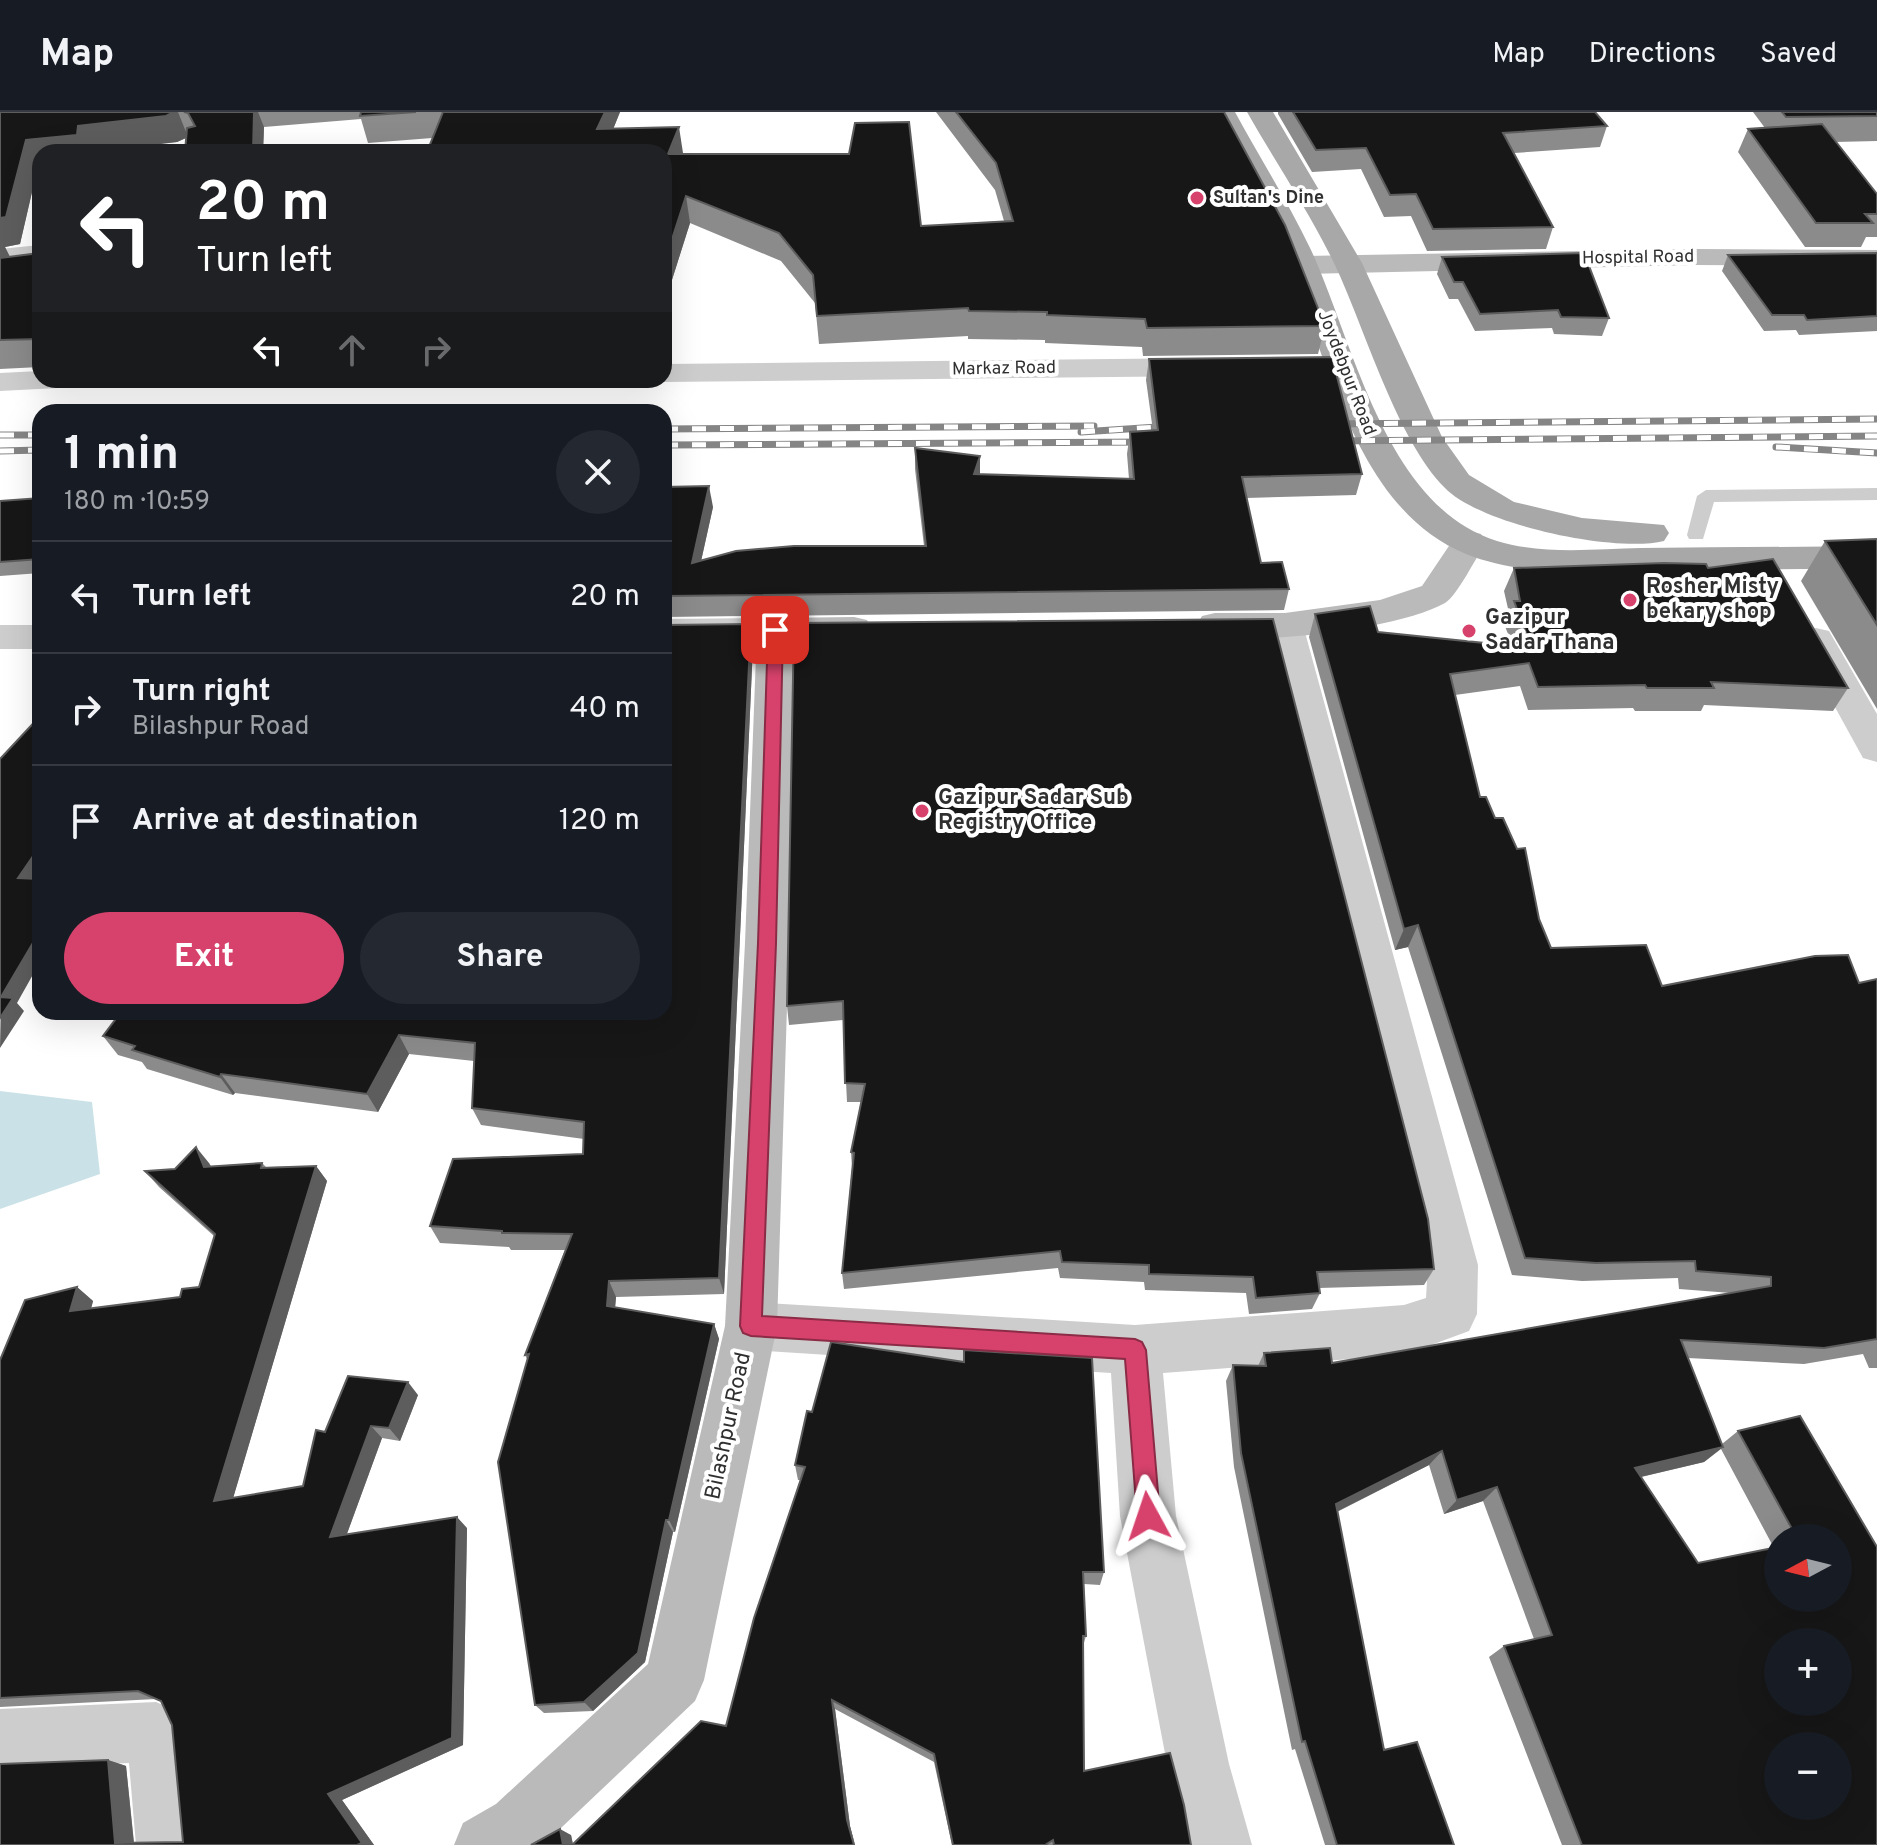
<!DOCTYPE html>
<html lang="en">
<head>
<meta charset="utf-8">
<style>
  :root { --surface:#171b24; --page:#242831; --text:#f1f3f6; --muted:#9ea1a6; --line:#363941; --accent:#d7426c }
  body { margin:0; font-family:Overpass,sans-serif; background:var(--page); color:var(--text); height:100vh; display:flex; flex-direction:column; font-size:30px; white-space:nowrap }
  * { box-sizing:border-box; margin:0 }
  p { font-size:26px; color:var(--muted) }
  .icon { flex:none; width:44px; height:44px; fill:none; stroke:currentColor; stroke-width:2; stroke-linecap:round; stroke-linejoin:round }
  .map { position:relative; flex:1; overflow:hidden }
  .panel { position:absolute; left:32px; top:292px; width:640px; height:616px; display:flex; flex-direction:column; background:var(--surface); border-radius:24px; box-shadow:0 8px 32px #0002 }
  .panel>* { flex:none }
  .banner { position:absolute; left:32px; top:32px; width:640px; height:244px; border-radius:24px; box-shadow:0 8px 32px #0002; background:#202124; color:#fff; overflow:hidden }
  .needle { width:52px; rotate:263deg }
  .fabs { position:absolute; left:1764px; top:1412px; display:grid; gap:16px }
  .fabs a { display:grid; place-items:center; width:88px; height:88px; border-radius:50%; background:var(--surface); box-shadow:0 8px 32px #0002; font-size:40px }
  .pin { position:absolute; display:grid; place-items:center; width:68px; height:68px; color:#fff; margin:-34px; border-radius:16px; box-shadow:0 4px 12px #0006 }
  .me { position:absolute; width:88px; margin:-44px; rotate:355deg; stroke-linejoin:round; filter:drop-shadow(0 0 6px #0008) }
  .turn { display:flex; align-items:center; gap:28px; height:168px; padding:0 32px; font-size:36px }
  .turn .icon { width:104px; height:104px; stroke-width:2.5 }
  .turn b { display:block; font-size:56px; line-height:68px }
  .lanes { display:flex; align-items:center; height:76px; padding:0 32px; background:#0003; justify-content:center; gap:40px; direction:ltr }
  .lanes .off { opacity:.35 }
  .round { display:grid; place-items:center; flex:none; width:84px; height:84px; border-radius:42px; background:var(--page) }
  .head { display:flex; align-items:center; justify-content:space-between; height:136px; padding:0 32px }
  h1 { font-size:48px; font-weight:700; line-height:60px }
  .action { display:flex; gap:16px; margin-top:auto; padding:16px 32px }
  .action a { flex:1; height:92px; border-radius:48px; background:var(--accent); color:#fff; font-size:32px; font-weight:700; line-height:92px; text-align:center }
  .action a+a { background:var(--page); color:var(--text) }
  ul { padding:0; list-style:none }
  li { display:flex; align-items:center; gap:24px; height:112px; padding:0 32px; border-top:2px solid var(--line) }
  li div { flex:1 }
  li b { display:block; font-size:30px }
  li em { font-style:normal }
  header { display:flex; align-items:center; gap:48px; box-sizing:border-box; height:112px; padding:0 40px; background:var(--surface); border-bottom:2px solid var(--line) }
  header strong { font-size:38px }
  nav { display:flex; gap:44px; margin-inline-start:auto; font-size:28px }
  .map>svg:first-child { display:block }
</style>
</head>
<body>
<header>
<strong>Map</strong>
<nav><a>Map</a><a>Directions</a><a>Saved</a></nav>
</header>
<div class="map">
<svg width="1877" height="1733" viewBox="0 0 1877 1733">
  <rect width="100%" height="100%" fill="#fff"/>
  <!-- water -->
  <path fill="#cae2e7" d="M0,979L92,990L100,1062L0,1097Z"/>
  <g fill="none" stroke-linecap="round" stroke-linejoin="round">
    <!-- service -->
    <path fill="#cdcdcd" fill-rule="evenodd" d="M1877,376V388L1714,390L1703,427H1689L1687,423L1697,384L1706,378Z"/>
    <!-- minor -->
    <g fill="#cdcdcd" fill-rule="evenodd">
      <path d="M40,133V149L0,153V137Z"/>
      <path d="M1285,501L1298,504L1303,513L1478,1153L1477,1202L1469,1219L1404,1243L1163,1261L1176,1404L1229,1652L1252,1733H1190L1167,1652L1120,1404L1111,1261L751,1238L733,1231L725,1214L733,1197L751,1190L1135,1213L1404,1193L1426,1186L1428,1153L1267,513L1272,504Z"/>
      <path d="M775,506L788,509L793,518L788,527L775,530L664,531V507Z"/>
      <rect x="0" y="513" width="40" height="24"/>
      <path d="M1816,516L1829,519L1877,602V650L1863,646L1798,528L1803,519Z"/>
      <path d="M156,1590L177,1599L186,1620L198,1733H136L129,1651L0,1657V1597Z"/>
    </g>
    <!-- tertiary -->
    <g fill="#cdcdcd" fill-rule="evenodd">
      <path d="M1209,246L1220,248L1224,255L1220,262L1209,264L664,270L655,268H664V252Z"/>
      <path d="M40,259V268H81L77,275L0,279V261Z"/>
    </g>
    <!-- secondary -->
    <g fill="#bababa" fill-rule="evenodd">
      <path d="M1695,137L1877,138V154L1695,153L1304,162L1294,159L1290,153L1294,147L1304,144Z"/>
      <path d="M1469,419L1481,422L1486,430C1477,444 1457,484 1445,491C1399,517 1253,535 1202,522L1197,513L1202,504L1215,501H1285L1380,488L1422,474L1457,422Z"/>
      <path d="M854,505L867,508L872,517L867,526L854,529L793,530L789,831L777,1214L704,1568L695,1589L543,1733H454L463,1711L496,1692L648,1552L725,1214L745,831L757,518L762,509L775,506Z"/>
    </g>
    <!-- primary -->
    <g fill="#a8a8a8" fill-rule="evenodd">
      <path d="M1209,0H1235C1260,46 1288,90 1311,138C1354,231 1385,394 1497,429C1542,443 1595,437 1641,436C1720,435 1798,435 1877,434V456C1804,457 1731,458 1659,458C1596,459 1526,466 1466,442C1353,396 1327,239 1283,139C1262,91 1234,46 1209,0Z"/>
      <path d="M1247,0H1273L1362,151L1442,325L1469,363L1514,390L1582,406L1664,413L1669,421L1664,429C1615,441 1481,413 1445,376C1397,328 1365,217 1335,153C1310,101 1276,51 1247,0Z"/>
    </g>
    <defs>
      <g id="rail">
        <path d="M1328,312L1877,307"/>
        <path d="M664,317L1094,314"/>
        <path d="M1081,320L1173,314"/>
        <path d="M0,323H40"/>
        <path d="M1333,329L1877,324"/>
        <path d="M664,333L1149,330"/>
        <path d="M1776,335L1877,341"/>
        <path d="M0,339L40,338"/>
      </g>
    </defs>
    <!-- rail casing -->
    <use href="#rail" stroke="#858585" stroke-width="7"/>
    <!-- rail -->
    <use href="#rail" stroke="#fff" stroke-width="5" stroke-dasharray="14" stroke-linecap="butt"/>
  </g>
  <!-- wall -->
  <g fill="#8b8b8b" fill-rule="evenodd">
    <path d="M0,0H620L613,17L683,41L682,42L921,114L1004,109L995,78L936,0H1224L1325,214L1318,242L1143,244L1142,235L1045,231V228L968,227V224L819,232L815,191L781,149L690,111L664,193V40L432,26L368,31L361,7L264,15L263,40H185L186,26L177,30L40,40L38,54L20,132L5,135L10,145L40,141V255L0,257Z"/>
    <path d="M1278,0H1595L1607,14L1600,35L1514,41L1553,115L1546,137L1427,139L1411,104L1384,105L1361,57L1312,60L1278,2Z"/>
    <path d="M1753,0H1877V29L1835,30L1877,82V125H1866L1861,135H1805L1738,40L1748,17L1765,16Z"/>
    <path d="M1877,141V219L1799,223L1796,218L1764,219L1722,159L1728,143Z"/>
    <path d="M1442,145L1609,206L1602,224L1554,222L1552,216L1475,219L1458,187H1449L1437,162Z"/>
    <path d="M1149,247L1362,362L1356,383L1246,386L1261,451L1289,477L1284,498L664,505V375L713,395L701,449L924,434L915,357V336L980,362L1129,367L1127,342L1130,320L1153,319L1146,268Z"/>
    <path d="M40,386V461L0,464V389Z"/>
    <path d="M1877,427V597L1801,469L1825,429Z"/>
    <path d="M1773,447L1848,576L1833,599L1704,593L1701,599H1635L1633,596L1528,598L1520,574L1455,583L1480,685H1486L1495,706H1503L1517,737L1525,736L1539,807L1551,836L1646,833L1662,874L1815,844L1848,843L1859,871L1877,867V1256H1869L1863,1242L1804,1252L1688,1246L1722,1332L1738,1319L1800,1304L1877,1435V1733H1562L1489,1545L1504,1534L1534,1527L1483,1389L1444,1402L1429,1353L1337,1400L1384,1638L1417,1630L1454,1733H1325L1295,1637L1292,1638L1234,1355L1226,1269L1233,1253L1258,1254L1264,1241L1330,1236L1332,1251L1731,1181L1679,1177L1678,1166L1582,1169L1512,1163L1408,835L1395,838L1309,525L1315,502L1370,494L1378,520L1513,534L1504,512L1509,501L1504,479L1514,456L1664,451L1706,452L1708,456ZM1721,1337L1774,1436L1698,1451L1641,1365L1704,1350ZM1778,1426H1838V1486H1778ZM1778,1530H1838V1590H1778ZM1778,1634H1838V1694H1778Z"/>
    <path d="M794,511L1434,1157L1424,1173L1319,1176L1320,1181L1312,1197L1249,1202L1246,1181L1145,1178L1144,1170L1060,1166L1058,1156L844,1177L842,1161L852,1055L851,1040L861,990H847L843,908L789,913L787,894Z"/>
    <path d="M751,512L753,533L724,1182L616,1185L615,1195L714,1212L719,1227L675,1420H673L645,1550L593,1599L544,1601L535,1593L527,1247L525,1243L565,1138H511L509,1135L440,1131L430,1114L583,1042L584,1027L481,1013L472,996L474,949L409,942L378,1000L235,981L233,983L147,957L142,950L118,943L103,924L664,900V513Z"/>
    <path d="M209,1051L211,1054L262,1051L266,1055L316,1054L327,1069L233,1386L303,1374L325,1320L418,1283L400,1329L382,1326L347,1422L467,1416L463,1633L342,1688L374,1733H0L108,1648L126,1654L134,1730H183L172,1613L161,1589L156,1587L0,1595V1248L77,1175L93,1189L91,1196L180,1185L199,1175L214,1124L159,1075L145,1059L175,1057Z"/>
    <path d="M807,1299L1104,1460L1100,1473L1084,1472L1086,1524L1083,1534L1084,1659L1191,1733H952L934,1650L835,1597L850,1714L855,1733H531L571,1723L573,1732L726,1614L800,1368H798L795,1353Z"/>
  </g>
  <!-- shaded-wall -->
  <g fill="#5d5d5d">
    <path d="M174,0H178L188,25L177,30L98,40H40V54H38L20,132L5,135L15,155H0V106L26,28L78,14Z"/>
    <path d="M254,0H258L264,15L263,40H253Z"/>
    <path d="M605,0H620L604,40L597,17Z"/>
    <path d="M679,15L683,41L672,69L668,42Z"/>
    <path d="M686,84L690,111L664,193V152Z"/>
    <path d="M980,344V366L974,362Z"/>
    <path d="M709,374L713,395L696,472L692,451Z"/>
    <path d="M751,512L753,533L724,1182L719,1166Z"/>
    <path d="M40,734V762L28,779L18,766Z"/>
    <path d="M1418,813L1408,835L1395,838L1404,817Z"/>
    <path d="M40,819V850L17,891L24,899L0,936L1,885Z"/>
    <path d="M399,923L409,942L378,1000L367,982Z"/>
    <path d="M221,962L235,981L233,983L220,965Z"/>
    <path d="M196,1035L209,1051L217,1070L204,1055Z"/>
    <path d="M316,1054L327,1069L229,1400L214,1389Z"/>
    <path d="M609,1169L616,1185L614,1209L607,1194Z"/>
    <path d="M77,1175L93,1189L87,1213L70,1199Z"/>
    <path d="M714,1212L719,1227L675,1420L669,1408Z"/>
    <path d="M408,1270L418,1283L400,1329L389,1316Z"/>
    <path d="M371,1314L382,1326L342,1435L330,1425Z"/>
    <path d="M1723,1335L1704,1350L1619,1370L1635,1356Z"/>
    <path d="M1442,1339L1429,1353L1326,1405L1336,1392Z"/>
    <path d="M1497,1375L1483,1389L1444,1402L1457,1388Z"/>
    <path d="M457,1405L467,1416L463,1633L342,1688L374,1733H357L328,1682Z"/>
    <path d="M666,1408L673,1420L645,1550L593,1599L584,1590Z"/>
    <path d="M832,1588L835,1597L850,1714L855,1733L847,1708Z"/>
    <path d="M108,1648L126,1654L134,1733L115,1731Z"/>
    <path d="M560,1717L571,1723L573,1733H563Z"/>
  </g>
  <!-- building -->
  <g fill="#171717" stroke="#5d5d5d" stroke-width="2" fill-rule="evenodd">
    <path d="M0,0H174L166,4L78,14L77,23L26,28L6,105L0,106Z"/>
    <path d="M184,0H254L253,40H185L187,16L195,14L188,1Z"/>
    <path d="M361,0H416L360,4Z"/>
    <path d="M443,0H605L597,17L679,15L668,42H849L855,11L909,10L921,114L1013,109L996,51L956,0H1224L1285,113L1325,214L1147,216L1145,207L1047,203V200L969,199L968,196L817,204L813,163L779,121L686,84L664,152V40H427Z"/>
    <path d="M1293,0H1595L1607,14L1503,21L1553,115L1433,117L1416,82L1390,83L1366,36L1316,38Z"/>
    <path d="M1782,0H1877V4L1786,5Z"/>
    <path d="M1822,12L1877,82V102H1865L1873,111H1816L1748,17Z"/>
    <path d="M40,141V227L0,228V146Z"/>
    <path d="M1584,141L1609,206L1561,205L1558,198L1480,202L1463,170H1454L1442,145Z"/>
    <path d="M1877,141V204L1807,208L1804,203H1772L1728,143Z"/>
    <path d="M1332,245L1362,362L1242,365L1261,451L1282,450L1289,477L664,484V375L709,374L692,451L736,439L794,434H926L915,336L980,344L974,362L1134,367L1130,320L1158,318L1149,247Z"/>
    <path d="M40,386V447L0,450V389Z"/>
    <path d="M1877,427V513L1825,429Z"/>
    <path d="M1773,447L1848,576L1711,570L1714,576H1647L1645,573L1538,575L1529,551L1450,562L1480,685H1486L1495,706H1503L1517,737L1525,736L1539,807L1551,836L1646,833L1662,874L1815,844L1848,843L1859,871L1877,867V1227L1824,1236L1681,1228L1723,1335L1635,1356L1698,1451L1778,1435V1486H1838V1426H1797L1738,1319L1800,1304L1877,1435V1733H1582L1504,1534L1552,1523L1497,1375L1457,1388L1442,1339L1336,1392L1384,1638L1417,1630L1454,1733H1337L1305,1629L1302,1630L1241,1341L1233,1253L1266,1254L1264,1241L1330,1236L1332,1251L1771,1174V1165L1696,1159L1695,1149L1596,1151L1525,1146L1418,813L1404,817L1315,502L1370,494L1378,520L1524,535L1522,529H1529L1514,489H1520L1514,456L1664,451L1706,452L1708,456ZM1778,1530H1838V1590H1778ZM1778,1634H1838V1694H1778Z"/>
    <path d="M1273,507L1428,1107L1434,1157L1317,1160L1320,1181L1256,1186L1253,1165L1149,1162V1153L1062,1150L1060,1139L842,1161L854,1041L851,1040L865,972L845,971L843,889L787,894L794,511Z"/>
    <path d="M751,512L719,1166L609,1169L607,1194L714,1212L669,1408H666L638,1541L584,1590L535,1593L498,1350L529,1242L525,1243L572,1122L502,1121V1119L430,1114L453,1047L583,1042L584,1010L472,996L475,931L399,923L367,982L221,962L220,965L132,938L135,934L103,924L121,900H664V695L667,680H664V513Z"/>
    <path d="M40,604V734L18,766L40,767V819L1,885L13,886L0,906V647Z"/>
    <path d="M196,1035L204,1055L262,1051L261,1056L316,1054L214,1389L303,1374L316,1318L325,1320L348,1264L408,1270L389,1316L371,1314L330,1425L457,1405L452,1626L328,1682L362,1731L357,1733H0V1652L108,1648L115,1731L183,1730L172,1613L161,1589L138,1579L0,1586V1248L25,1188L77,1175L70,1199L180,1185L182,1177L199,1175L215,1122L145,1059L175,1057Z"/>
    <path d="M831,1230L964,1250V1238L1092,1246L1104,1460H1083L1086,1524H1083L1084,1659L1170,1641L1184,1693L1191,1733H1054L1053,1728L1045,1733H953L934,1642L832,1588L847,1708L854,1733H572L701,1609L726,1614L754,1506L805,1355L795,1353L807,1299L812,1300Z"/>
    <path d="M560,1717L563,1733H531Z"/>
  </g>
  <!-- route -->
  <path fill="#d7426c" stroke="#8c2b46" stroke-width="2" d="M775,513L783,518L776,831L762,1204L1135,1227L1142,1230L1146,1238L1160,1404L1156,1413L1148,1416L1140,1413L1137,1404L1125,1247L751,1224L743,1221L740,1214L758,831L768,518Z"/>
  <!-- markers -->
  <g fill="#d7426c" stroke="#fff" stroke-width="3">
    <circle cx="1197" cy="86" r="8"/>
    <circle cx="1630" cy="488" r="8"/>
    <circle cx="1469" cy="519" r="8"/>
    <circle cx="922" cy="699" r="8"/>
  </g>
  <g text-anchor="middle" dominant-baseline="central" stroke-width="8" stroke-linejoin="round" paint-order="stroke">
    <!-- far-poi labels -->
    <g font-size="18" font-weight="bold" fill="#303030" stroke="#fff" text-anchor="start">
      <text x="1213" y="86">Sultan's Dine</text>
    </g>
    <!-- far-street labels -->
    <g font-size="18" fill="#303030" stroke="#fff">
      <text transform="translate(1638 146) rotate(-1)">Hospital Road</text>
      <text transform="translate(1004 257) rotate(-1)">Markaz Road</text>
      <text transform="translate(1346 261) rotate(69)">Joydebpur Road</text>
    </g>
    <!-- poi labels -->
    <g font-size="22" font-weight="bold" fill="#303030" stroke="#fff" text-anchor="start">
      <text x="1646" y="475">Rosher Misty<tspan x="1646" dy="25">bekary shop</tspan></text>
      <text x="1485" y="506">Gazipur<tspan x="1485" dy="25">Sadar Thana</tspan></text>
      <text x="938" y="686">Gazipur Sadar Sub<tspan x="938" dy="25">Registry Office</tspan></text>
    </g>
    <!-- street labels -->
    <g font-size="22" fill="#303030" stroke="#fff">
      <text transform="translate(729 1314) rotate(-78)">Bilashpur Road</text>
    </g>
  </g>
</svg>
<div class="fabs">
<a><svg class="needle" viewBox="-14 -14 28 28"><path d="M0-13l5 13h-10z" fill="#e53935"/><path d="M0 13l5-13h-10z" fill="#9ea1a6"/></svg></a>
<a>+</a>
<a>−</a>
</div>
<div class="pin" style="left:775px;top:518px;background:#d93025"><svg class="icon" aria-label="arrive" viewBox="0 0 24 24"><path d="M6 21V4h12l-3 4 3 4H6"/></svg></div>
<svg class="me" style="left:1148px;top:1404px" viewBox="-20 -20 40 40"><path d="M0-17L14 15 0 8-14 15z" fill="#d7426c" stroke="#fff" stroke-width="4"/></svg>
<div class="banner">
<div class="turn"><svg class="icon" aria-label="left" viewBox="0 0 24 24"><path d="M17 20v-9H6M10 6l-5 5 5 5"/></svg><div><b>20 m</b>Turn left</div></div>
<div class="lanes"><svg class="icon" aria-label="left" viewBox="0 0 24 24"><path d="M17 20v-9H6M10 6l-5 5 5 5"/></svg><svg class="icon off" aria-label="ahead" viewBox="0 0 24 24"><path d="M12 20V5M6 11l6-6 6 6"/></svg><svg class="icon off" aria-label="right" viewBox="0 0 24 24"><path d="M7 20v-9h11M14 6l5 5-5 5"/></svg></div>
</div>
<section class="panel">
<div class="head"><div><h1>1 min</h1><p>180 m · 10:59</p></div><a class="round"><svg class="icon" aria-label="close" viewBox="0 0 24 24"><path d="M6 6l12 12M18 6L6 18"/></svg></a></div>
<ul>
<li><svg class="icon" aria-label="left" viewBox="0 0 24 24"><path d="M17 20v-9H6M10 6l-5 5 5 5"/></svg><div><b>Turn left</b></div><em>20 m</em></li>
<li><svg class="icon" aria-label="right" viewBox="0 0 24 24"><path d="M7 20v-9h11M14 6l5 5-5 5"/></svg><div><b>Turn right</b><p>Bilashpur Road</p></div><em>40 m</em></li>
<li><svg class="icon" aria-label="arrive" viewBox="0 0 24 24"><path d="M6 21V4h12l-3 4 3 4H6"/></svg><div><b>Arrive at destination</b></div><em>120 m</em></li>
</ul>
<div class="action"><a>Exit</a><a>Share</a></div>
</section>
</div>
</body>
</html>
